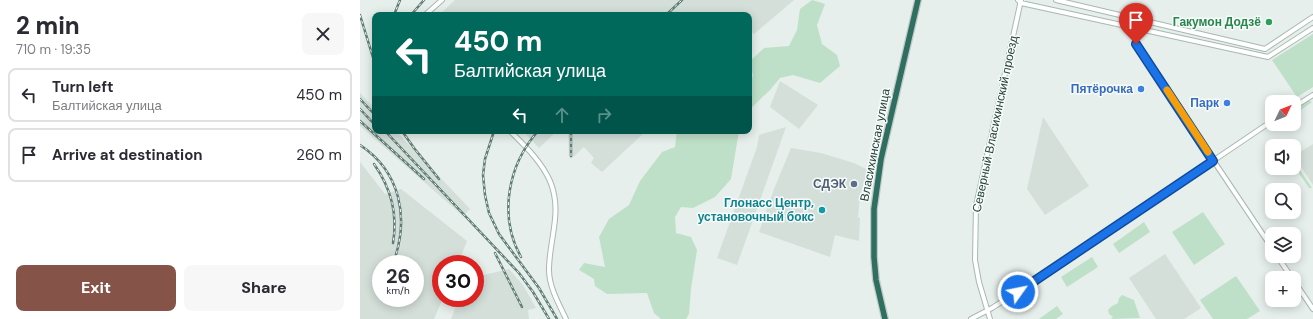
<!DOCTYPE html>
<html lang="en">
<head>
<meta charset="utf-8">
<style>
  :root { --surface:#fff; --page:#f7f7f7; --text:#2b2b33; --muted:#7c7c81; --line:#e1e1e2; --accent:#855347 }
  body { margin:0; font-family:"DM Sans",sans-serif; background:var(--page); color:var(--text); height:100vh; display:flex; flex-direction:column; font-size:15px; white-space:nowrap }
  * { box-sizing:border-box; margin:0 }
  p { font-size:13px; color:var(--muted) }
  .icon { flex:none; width:22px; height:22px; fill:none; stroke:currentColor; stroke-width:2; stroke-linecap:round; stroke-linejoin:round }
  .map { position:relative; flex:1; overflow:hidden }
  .details { display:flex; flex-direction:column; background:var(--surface); width:360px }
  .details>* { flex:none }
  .guide { position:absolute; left:12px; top:12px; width:380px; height:122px; border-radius:8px; box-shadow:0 2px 10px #0003; background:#00695c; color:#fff; overflow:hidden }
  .needle { width:26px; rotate:47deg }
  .tools { position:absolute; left:905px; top:95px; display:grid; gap:8px }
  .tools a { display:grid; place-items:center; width:36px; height:36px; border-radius:8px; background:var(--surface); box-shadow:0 2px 10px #0003; font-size:20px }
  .speed { position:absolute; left:12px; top:255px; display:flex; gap:8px; font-size:20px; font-weight:700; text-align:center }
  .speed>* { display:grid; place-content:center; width:52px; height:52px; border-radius:50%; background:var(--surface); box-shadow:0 2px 10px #0003; line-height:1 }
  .speed small { font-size:10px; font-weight:400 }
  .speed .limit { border:6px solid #d22; background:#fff; color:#111 }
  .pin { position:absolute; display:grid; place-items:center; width:34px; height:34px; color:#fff; margin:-41px -17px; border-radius:50% 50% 50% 0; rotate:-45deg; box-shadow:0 0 4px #0007 }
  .pin .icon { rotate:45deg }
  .me { position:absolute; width:44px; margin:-22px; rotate:57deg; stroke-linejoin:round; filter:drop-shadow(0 0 3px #0008) }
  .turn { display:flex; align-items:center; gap:14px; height:84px; padding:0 16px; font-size:18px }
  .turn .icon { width:52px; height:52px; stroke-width:2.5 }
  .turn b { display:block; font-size:28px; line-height:34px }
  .lanes { display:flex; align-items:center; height:38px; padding:0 16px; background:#0003; justify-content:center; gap:20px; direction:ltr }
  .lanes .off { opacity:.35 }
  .round { display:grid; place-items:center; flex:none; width:42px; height:42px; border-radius:8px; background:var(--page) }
  .head { display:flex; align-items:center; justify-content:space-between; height:68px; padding:0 16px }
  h1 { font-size:24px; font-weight:800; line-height:30px }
  .action { display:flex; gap:8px; margin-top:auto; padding:8px 16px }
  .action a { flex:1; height:46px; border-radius:8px; background:var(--accent); color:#fff; font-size:16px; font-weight:800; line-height:46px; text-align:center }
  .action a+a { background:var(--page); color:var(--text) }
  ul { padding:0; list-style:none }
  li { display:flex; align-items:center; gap:12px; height:54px; margin:0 8px 6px; padding:0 8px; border:2px solid var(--line); border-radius:8px }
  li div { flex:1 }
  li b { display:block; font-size:15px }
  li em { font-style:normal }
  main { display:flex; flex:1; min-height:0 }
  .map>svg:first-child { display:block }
</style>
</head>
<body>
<main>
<section class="details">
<div class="head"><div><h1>2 min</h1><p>710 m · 19:35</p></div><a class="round"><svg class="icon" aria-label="close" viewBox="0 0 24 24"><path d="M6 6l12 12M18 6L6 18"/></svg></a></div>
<ul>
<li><svg class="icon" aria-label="left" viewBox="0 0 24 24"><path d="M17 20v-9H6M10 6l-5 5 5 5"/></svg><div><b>Turn left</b><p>Балтийская улица</p></div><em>450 m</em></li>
<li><svg class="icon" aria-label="arrive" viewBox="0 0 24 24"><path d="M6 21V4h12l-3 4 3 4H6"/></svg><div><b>Arrive at destination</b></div><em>260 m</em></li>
</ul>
<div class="action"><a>Exit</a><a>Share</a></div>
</section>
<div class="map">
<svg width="953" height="319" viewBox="0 0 953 319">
  <rect width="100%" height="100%" fill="#e6efeb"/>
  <!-- built -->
  <g fill="#d4dfda" fill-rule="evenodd">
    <path d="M95,0H434L394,34L389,29V15H79Z"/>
    <path d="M420,81L458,105L439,129L410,107Z"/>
    <path d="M0,93L15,109V131H36L110,209L103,216L0,126Z"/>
    <path d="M683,117L729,186L685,215L667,189Z"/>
    <path d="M426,127L377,265L357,258L397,147L399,135Z"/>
    <path d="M163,131H197L179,148Z"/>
    <path d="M208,131H286L242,172L231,163L234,158L224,147L211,159L209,156Z"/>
    <path d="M953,144V185L934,156Z"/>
    <path d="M431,148L461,153L494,163L508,170L500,195L498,217L500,218L499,241L475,235L470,257L399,232L414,189Z"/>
    <path d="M0,162L25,194L41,189L107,241L98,264H81V298H83L74,319H0ZM21,264H55V298H21Z"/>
    <path d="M805,254L841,308L824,319H796L769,278Z"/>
    <path d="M149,269L163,285L176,308L168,310L169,319H91L99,298H115V277Z"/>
  </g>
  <!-- green -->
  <g fill="#bfe0c8">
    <path d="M452,0L465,4L457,25L462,44L477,55L480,66L460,83L433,75L420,78L410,90L389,110V83L393,76L390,61L404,48L429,46L437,30L440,9Z"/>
    <path d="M953,34V87L937,97L912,60Z"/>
    <path d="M948,100L952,102L934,115V109Z"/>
    <path d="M317,131H379L371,179L355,197L333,208L321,207L315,217L316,233L331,237L337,250L331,289L329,314L326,319H301L294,313L287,293L247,294L235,286L234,279L219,270L224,263L245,267L239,237L249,219L269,205L280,181L302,152L315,147Z"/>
    <path d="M934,161L952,188H949L934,166Z"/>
    <path d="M843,212L865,244L834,265L812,232Z"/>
    <path d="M784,222L790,232L759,253L753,244Z"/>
    <path d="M732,257L738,267L707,287L701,277Z"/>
    <path d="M876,276L900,311L887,319H853L840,300Z"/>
    <path d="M762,295L774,300L780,318L751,319L753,317L749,314L748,310L752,306L758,303L759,298Z"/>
    <path d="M697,306L703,314L696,319H679Z"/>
  </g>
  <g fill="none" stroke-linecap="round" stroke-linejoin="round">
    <defs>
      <g id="minor">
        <path d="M658,0L661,3L908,57L953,28"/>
        <path d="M696,0L905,49L953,17"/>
        <path d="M65,15L82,0"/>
        <path d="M779,19L775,39L776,45L912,248"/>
        <path d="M934,107L953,95"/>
        <path d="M150,131C165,146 181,161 190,181C203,212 189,239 189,270C189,287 199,304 206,319"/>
        <path d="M917,256L932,278"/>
        <path d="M934,281L953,309"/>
        <path d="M611,319L632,308L684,275L912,121"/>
        <path d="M630,319L619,282L615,260L616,206L661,0"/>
      </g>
      <path id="highway" d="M525,319L516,280L514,257V209L521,159L558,0"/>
    </defs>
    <!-- minor casing -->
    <use href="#minor" stroke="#a8b8b2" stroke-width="6"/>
    <!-- highway casing -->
    <use href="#highway" stroke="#c2cac8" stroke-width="8"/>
    <!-- minor -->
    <use href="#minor" stroke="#fff" stroke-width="4"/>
    <!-- highway -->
    <use href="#highway" stroke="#2f6f62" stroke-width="5.5"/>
    <defs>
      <g id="rail">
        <path d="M0,15L15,64"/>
        <path d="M34,15L40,0"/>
        <path d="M51,15L64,0"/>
        <path d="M306,15L322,0"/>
        <path d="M0,99L15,115"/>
        <path d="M0,109L15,125"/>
        <path d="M0,121L64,179"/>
        <path d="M25,131L159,273L173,292L189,319"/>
        <path d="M42,131L54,148L79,179"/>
        <path d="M134,131L125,159L123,175L125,195L129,213L139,234L179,288L197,319"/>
        <path d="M0,145C41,172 49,218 34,261"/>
        <path d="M211,156V131"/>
        <path d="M14,164C31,188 38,214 33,243"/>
        <path d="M135,253L162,307"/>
        <path d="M161,257C138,216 148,165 178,131"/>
      </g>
    </defs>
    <!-- rail casing -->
    <use href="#rail" stroke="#5f7d75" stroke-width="2.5"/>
    <!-- rail -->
    <use href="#rail" stroke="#f7fbf9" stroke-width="1" stroke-dasharray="3" stroke-linecap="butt"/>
  </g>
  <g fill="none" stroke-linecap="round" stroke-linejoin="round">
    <defs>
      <path id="route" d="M658,292L853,161L776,44"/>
    </defs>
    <!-- route casing -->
    <use href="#route" stroke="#114b97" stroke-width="10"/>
    <!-- route -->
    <use href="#route" stroke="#1a73e8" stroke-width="7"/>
    <!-- slow -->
    <path stroke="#f59e0b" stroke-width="7" d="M807,90L848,152"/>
  </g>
  <!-- markers -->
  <circle fill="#2e9e5b" stroke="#f7fbf9" stroke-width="1.5" cx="909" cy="22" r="4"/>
  <g fill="#3f7fe0" stroke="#f7fbf9" stroke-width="1.5">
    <circle cx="781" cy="89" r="4"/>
    <circle cx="867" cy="103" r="4"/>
  </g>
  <circle fill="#5c6f8a" stroke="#f7fbf9" stroke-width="1.5" cx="494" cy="184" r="4"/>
  <circle fill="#0f9aa8" stroke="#f7fbf9" stroke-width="1.5" cx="462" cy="210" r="4"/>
  <g text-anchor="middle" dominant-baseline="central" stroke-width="3" stroke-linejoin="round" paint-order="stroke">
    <!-- leisure labels -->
    <g font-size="12" font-weight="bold" fill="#27864d" stroke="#f7fbf9" text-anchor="end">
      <text x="901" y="22">Гакумон Додзё</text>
    </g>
    <!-- shop labels -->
    <g font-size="12" font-weight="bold" fill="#366cbe" stroke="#f7fbf9" text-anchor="end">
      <text x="773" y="89">Пятёрочка</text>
      <text x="859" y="103">Парк</text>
    </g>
    <!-- street labels -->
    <g font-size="12" fill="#24423a" stroke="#f7fbf9">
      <text transform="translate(635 124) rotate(-78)">Северный Власихинский проезд</text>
      <text transform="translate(515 145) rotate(-79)">Власихинская улица</text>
    </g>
    <!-- service labels -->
    <g font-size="12" font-weight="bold" fill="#4e5e75" stroke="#f7fbf9" text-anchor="end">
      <text x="486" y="184">СДЭК</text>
    </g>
    <!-- culture labels -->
    <g font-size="12" font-weight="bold" fill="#0d838f" stroke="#f7fbf9" text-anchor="end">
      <text x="454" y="203">Глонасс Центр,<tspan x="454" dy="14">установочный бокс</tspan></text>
    </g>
  </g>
</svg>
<div class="tools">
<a><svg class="needle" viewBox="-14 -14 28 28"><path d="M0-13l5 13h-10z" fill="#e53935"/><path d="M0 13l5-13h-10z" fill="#7c7c81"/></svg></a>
<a><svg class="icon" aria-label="sound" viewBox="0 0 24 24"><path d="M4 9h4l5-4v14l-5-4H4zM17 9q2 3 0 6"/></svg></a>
<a><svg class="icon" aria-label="search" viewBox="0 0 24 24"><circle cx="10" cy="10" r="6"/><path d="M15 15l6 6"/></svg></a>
<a><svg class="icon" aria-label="layers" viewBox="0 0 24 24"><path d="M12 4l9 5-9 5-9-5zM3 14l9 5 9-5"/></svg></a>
<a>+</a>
</div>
<div class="speed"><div>26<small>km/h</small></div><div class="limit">30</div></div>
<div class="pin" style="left:776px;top:44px;background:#d93025"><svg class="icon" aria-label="arrive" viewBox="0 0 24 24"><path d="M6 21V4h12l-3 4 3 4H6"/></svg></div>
<svg class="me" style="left:658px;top:292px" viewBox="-20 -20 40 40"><circle r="17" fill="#1a73e8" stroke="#fff" stroke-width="3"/><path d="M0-11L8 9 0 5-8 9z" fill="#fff"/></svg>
<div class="guide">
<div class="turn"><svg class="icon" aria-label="left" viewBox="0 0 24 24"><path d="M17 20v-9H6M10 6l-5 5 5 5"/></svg><div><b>450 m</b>Балтийская улица</div></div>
<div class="lanes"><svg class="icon" aria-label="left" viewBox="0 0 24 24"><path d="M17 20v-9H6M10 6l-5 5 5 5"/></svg><svg class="icon off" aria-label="ahead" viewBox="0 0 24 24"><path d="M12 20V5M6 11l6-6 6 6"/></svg><svg class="icon off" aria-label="right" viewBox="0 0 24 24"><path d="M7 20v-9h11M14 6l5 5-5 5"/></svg></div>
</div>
</div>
</main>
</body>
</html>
